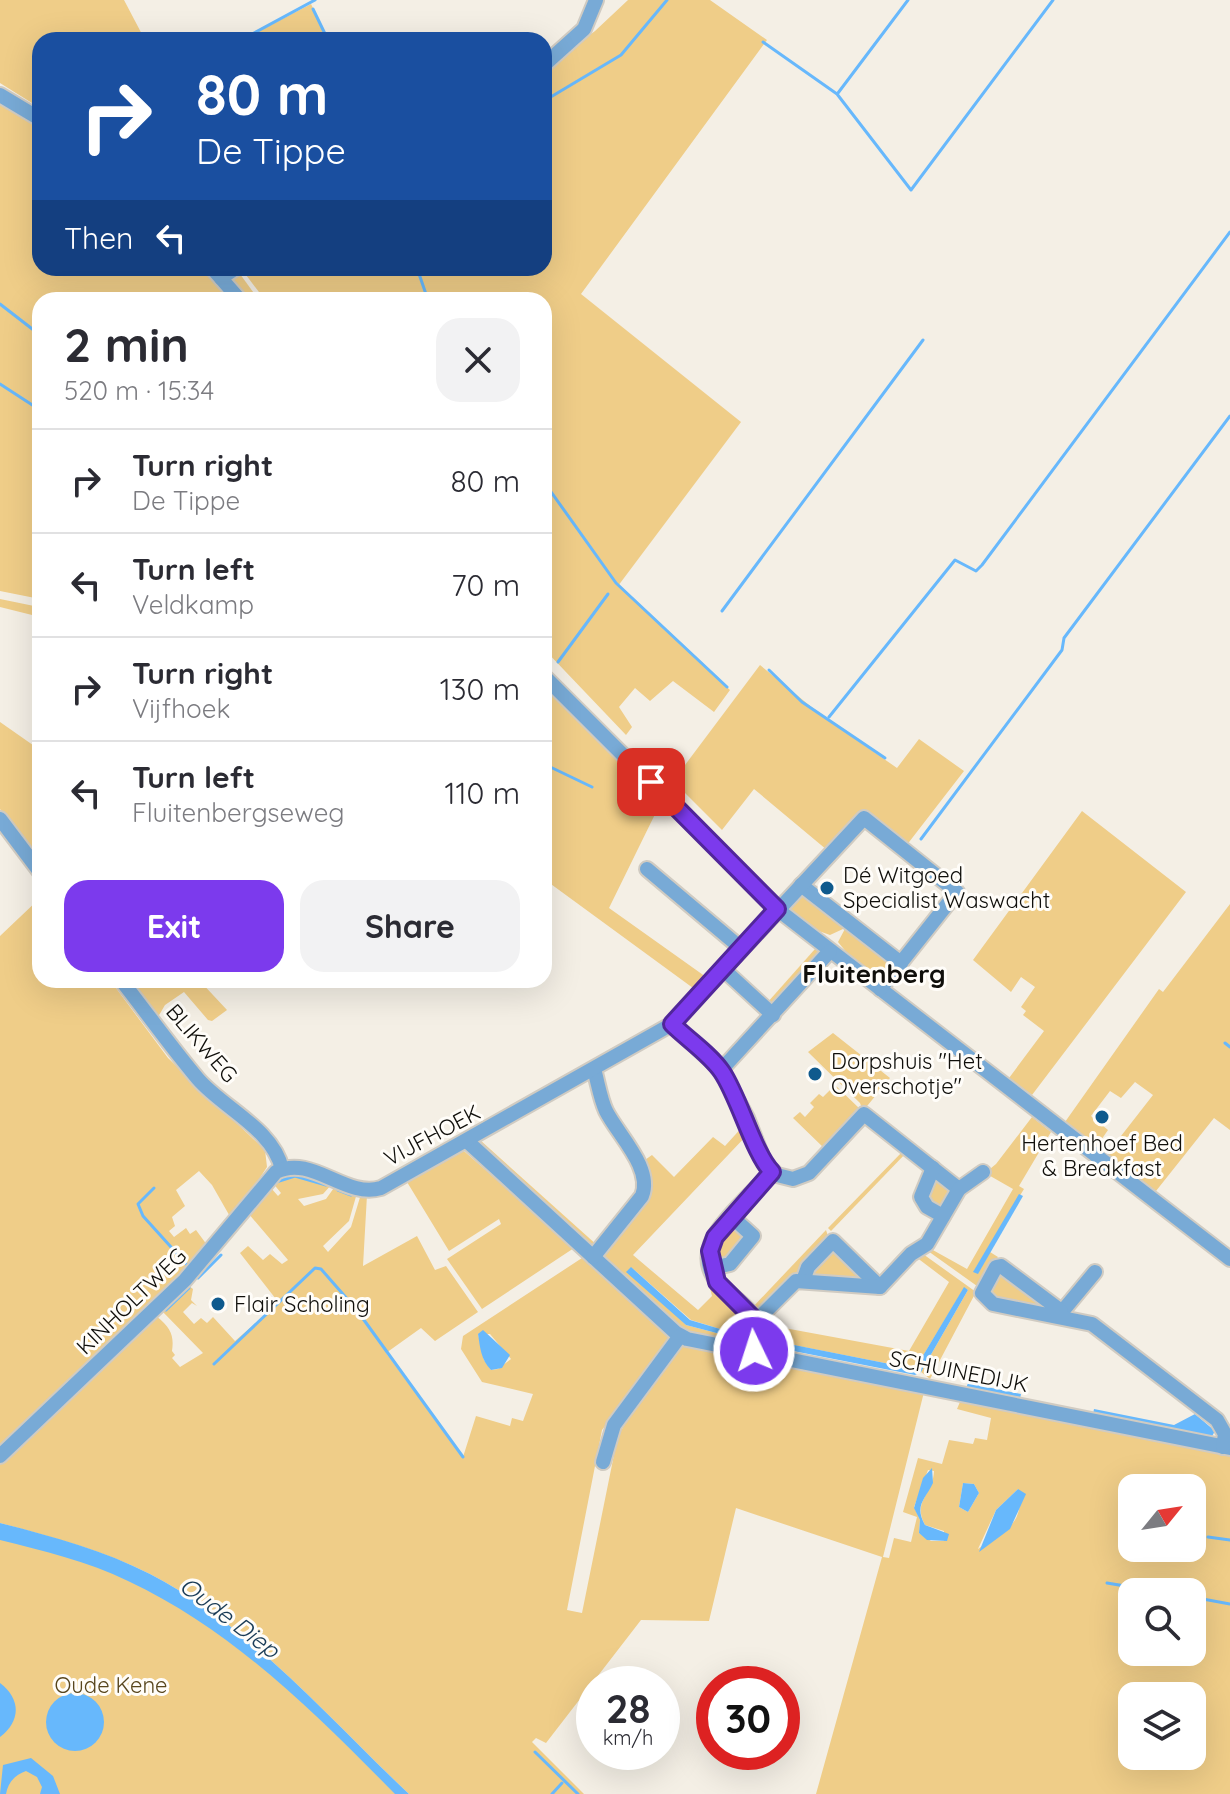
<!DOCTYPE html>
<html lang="en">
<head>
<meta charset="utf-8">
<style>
  :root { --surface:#fff; --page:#f2f2f3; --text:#2b2b33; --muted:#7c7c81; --line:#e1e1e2; --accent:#7c3aed }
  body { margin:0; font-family:Quicksand,sans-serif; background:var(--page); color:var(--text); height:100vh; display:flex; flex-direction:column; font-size:30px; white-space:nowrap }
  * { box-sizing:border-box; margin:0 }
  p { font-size:26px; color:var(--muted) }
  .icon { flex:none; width:44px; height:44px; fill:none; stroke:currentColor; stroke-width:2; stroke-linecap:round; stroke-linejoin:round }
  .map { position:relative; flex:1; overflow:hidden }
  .details { position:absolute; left:32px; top:292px; width:520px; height:696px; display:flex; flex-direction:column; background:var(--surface); border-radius:24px; box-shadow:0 8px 32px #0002 }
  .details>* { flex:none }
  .banner { position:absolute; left:32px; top:32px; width:520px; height:244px; border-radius:24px; box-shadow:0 8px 32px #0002; background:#1a4fa0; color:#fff; overflow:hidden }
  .needle { width:52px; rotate:60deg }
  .controls { position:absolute; left:1118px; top:1474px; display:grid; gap:16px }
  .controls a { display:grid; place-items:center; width:88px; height:88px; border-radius:16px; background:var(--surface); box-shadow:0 8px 32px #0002; font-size:40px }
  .speed { position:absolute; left:576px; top:1666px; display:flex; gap:16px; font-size:40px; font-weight:700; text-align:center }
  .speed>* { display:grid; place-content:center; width:104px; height:104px; border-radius:50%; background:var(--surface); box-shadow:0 8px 32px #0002; line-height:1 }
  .speed small { font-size:20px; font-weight:400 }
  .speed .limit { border:12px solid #d22; background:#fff; color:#111 }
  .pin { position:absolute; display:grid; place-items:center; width:68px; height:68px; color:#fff; margin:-34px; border-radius:16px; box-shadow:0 4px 12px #0006 }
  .me { position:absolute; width:88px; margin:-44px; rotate:356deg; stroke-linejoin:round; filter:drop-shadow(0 0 6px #0008) }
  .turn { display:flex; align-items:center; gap:28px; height:168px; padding:0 32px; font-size:36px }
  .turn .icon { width:104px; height:104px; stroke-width:2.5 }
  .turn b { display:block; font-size:56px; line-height:68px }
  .then { display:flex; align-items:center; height:76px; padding:0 32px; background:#0003; gap:16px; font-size:30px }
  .round { display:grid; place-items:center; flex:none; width:84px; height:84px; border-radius:24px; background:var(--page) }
  .summary { display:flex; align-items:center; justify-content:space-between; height:136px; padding:0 32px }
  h1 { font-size:48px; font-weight:700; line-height:60px }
  .cta { display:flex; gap:16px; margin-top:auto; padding:16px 32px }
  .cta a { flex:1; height:92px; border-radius:24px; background:var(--accent); color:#fff; font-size:32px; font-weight:700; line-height:92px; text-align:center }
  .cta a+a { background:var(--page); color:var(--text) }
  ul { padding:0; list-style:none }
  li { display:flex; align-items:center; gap:24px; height:104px; padding:0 32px; border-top:2px solid var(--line) }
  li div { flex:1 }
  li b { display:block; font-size:30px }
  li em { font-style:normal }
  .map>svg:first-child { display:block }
</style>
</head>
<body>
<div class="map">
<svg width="1230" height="1794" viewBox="0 0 1230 1794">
  <rect width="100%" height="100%" fill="#f4efe5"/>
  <!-- green -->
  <g fill="#efcd88" fill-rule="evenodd">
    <path d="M0,0H124L145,40H40V108L0,83Z"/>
    <path d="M628,0H710L767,40L581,294L741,422L618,586L730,690L714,712L673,681L650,701L635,688L619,707L632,727L626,735L544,649V300H265L243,271L244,268H544V70L595,31Z"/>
    <path d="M311,4L329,40H242Z"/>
    <path d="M0,100L40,124V268H206L234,300H40V599L0,591Z"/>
    <path d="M236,272L240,274L259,300H247L233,284Z"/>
    <path d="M0,599L39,607L40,617L0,607Z"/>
    <path d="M760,665L825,718L897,768L919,739L964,771L906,846L863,811L827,850L754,789L722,830L673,781Z"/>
    <path d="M544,682L662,800L609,908L706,977L693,988L544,879Z"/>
    <path d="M0,722L40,750V862L0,809Z"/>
    <path d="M1082,811L1186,892L1032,1095L1009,1078L1044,1031L1023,1015L1026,1011L1021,1007L1035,987L1021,977L1011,992L973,960Z"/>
    <path d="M798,891L846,923L843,929L830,935L816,930L813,933L787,911Z"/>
    <path d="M40,898V980H110L168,1058L265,1150L267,1167L232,1220L212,1185L199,1171L176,1190L185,1206L172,1217L175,1226L169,1231L174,1237L186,1228L190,1234L196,1230L210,1249L0,1451V936Z"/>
    <path d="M1230,904V1130L1214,1118L1156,1191L1107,1154L1153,1095L1135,1082L1121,1098L1110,1091L1091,1116L1108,1130L1097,1146L1065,1122L1159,989L1163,992Z"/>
    <path d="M847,925L894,965L880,981L844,957L847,953L838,942Z"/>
    <path d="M815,949L821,954L774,1005L767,1003Z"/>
    <path d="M130,980H199L227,1010L212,1021L208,1020L184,992L165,1005L158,1017Z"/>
    <path d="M833,1033L890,1078L863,1111L860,1103L808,1052Z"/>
    <path d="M835,1085L860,1109L824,1148L793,1118L800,1112L805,1117L814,1107L810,1103L819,1094L823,1097Z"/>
    <path d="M1032,1117L1051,1132L1019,1186L1024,1189L974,1271L978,1273L990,1252L998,1257L977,1286L928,1251L931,1249L967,1269L1013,1189L985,1173L996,1164Z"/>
    <path d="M745,1124L749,1133L633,1255L698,1310L712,1296L708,1280L753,1323L749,1345L682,1333L603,1259L605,1252L645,1197L642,1162L652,1155L674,1177L713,1137L725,1146ZM631,1267L691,1320L746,1337L747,1341L686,1325Z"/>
    <path d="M480,1140L598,1246L592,1248L476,1143Z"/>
    <path d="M904,1150L907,1152L831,1231L828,1228Z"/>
    <path d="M464,1151L574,1248L482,1309L447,1259L501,1224L499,1219L449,1251L407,1182Z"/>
    <path d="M292,1172L332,1184L323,1194L298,1199L304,1206L326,1199L336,1185L357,1193L349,1221L323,1246L328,1252L351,1227L361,1194L367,1195L363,1266L417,1236L435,1270L446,1266L478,1312L435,1341L421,1328L386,1353L463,1457L476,1416L510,1426L512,1418L523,1421L533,1394L482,1382L461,1349L463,1336L582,1258L668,1337L669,1341L602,1430L567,1610L582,1613L618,1435L648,1389L683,1346L924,1392L883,1557L889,1558L894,1538L911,1542L917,1517L903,1512L918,1458L942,1464L949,1440L973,1444L975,1438L987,1440L991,1418L957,1409L962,1397L1230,1453V1794H816L882,1557L736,1508L709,1621L641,1620L546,1743L536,1738L532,1742L584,1794H409C326,1716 252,1627 150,1574C103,1550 51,1537 0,1523V1462L156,1316C172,1328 174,1337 172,1351L175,1355L172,1358L180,1367L203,1353L162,1311L189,1286L193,1289L191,1300L197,1306L192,1303L183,1312L194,1324L201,1318L207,1323L213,1317L235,1341L279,1303L240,1253L248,1246L263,1260L270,1254L282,1264L288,1260L248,1213L271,1188L278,1196L281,1193L272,1182ZM478,1334H490L511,1359L498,1369L491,1370L484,1360ZM928,1470L934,1471C933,1495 912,1501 925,1525L944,1531V1541H931L919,1533L920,1520L914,1507ZM963,1483L974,1484L979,1493L968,1512L959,1507ZM1132,1488H1192V1548H1132ZM1018,1489C1026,1524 1004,1531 978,1549L996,1510ZM1132,1592H1192V1652H1132ZM1132,1696H1192V1756H1132Z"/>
    <path d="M932,1176L950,1190L943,1210L928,1204L924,1191Z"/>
    <path d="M732,1225L746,1237L727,1262L716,1261L714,1244Z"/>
    <path d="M826,1230L829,1239L761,1312L751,1309Z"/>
    <path d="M831,1247L871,1282L811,1276L810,1269Z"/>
    <path d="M923,1254L976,1292L930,1379L921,1372L968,1290L964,1288L915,1369L768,1340V1346L760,1344L765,1320L769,1316L768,1325L909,1351L949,1282L916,1257Z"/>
    <path d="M998,1271L1053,1309L995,1301L986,1287Z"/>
    <path d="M0,1529L110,1563L248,1645L401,1794H0Z"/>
  </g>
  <!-- water -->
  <g fill="#67b8fc">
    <path d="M1019,1194L1023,1196L978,1274L973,1272Z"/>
    <path d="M631,1267L690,1320L747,1337V1341L686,1325L626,1272Z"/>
    <path d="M964,1287L968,1290L921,1372L915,1375L768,1346L769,1340L915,1369Z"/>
    <path d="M483,1330L510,1355L502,1368L491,1370C481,1360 480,1347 478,1334Z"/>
    <path d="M968,1383L1021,1394L1020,1399L966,1388Z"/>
    <path d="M1094,1409L1174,1425L1195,1414L1215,1431L1211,1438L1093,1414Z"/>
    <path d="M932,1468L933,1483C925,1500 914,1505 925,1525L949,1534L947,1541L927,1540L919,1533L920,1520L914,1508L923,1478Z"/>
    <path d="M963,1483L974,1484L979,1493L968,1512L959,1507Z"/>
    <path d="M1018,1489L1026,1494L1010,1529L979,1552L996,1510Z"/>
    <path d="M0,1523C51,1536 103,1550 150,1574C252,1627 326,1716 409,1794H395C314,1712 234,1631 128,1581C88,1561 43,1551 0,1540Z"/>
    <path d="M0,1683C21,1699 21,1721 0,1737Z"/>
    <circle cx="75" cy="1722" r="29"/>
    <path d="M31,1758L53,1776L60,1794H40L42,1787L37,1777L26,1771C15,1775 8,1782 6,1794H0L3,1765Z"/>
  </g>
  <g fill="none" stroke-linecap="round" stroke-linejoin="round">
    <!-- stream -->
    <g stroke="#67b8fc" stroke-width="3">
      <path d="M313,9L328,40"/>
      <path d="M241,40L315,0"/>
      <path d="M763,42L837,94L911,190L1053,0"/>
      <path d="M838,93L908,0"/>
      <path d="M544,101L621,55L667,0"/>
      <path d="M417,268L428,300"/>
      <path d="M0,304L40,335"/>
      <path d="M0,384L40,410"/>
      <path d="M544,482L616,583L727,687"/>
      <path d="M722,611L923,340"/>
      <path d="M558,662L608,594"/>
      <path d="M769,670L802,702L885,758"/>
      <path d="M829,717L955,560L976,571L982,565L1230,232"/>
      <path d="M544,764L592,787"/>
      <path d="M921,839L1062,650L1064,638L1230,416"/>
      <path d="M1225,1043L1230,1047"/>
      <path d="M276,1182L295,1176L326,1185"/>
      <path d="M154,1188L138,1204L143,1216L189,1267"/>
      <path d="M338,1190L351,1195"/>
      <path d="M198,1278L221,1255"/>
      <path d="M166,1310L189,1288"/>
      <path d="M214,1364L315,1268L321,1269L356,1309L463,1457"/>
      <path d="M1122,1519L1132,1521"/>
      <path d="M1192,1533L1201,1535"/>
      <path d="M1208,1537L1230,1540"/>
      <path d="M1107,1583L1161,1592"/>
      <path d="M1192,1597L1230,1604"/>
      <path d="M535,1752L578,1794"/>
      <path d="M552,1794L562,1783"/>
    </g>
    <defs>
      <g id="minor">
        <path d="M544,65L584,29L596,0"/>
        <path d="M0,95L40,119"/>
        <path d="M212,268L240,300"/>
        <path d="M221,278L236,268"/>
        <path d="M544,676L777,909L1230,1259"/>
        <path d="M0,819L40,872"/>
        <path d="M647,869L742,949"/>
        <path d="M801,885L901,963"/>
        <path d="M723,969L773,1015"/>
        <path d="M121,980C147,1013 171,1047 198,1079C223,1108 273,1129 282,1169"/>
        <path d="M672,1024L721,1070L747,1118L765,1164L777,1175L793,1179L809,1173L864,1114L959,1189"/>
        <path d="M721,1070L830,951"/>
        <path d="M468,1142L676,1333L687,1339L1230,1448"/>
        <path d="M933,1168L921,1197L927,1207L943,1216"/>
        <path d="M593,1257L642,1196C653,1168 618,1135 606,1111C600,1098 598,1083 594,1069"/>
        <path d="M712,1268L730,1264L753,1236L732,1217"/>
        <path d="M804,1278L808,1267L833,1241L880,1287"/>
        <path d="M1061,1313L1095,1272"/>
        <path d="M1063,1318L1060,1310L1001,1266L996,1267L982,1293L993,1304L1092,1324L1217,1420L1225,1434L1223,1447"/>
        <path d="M756,1321L796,1281L880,1287L911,1254L927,1244L959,1189L983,1172"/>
        <path d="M754,1351C756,1342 761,1330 756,1321C743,1295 697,1284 711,1244C718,1223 756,1190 772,1172"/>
        <path d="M0,1456L185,1280L276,1172C312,1154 345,1199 381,1188L672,1024L864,818L957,892L880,989"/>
        <path d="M603,1462L614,1425L680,1336"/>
      </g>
    </defs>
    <!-- minor casing -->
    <use href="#minor" stroke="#d0cbc2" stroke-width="18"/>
    <!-- minor -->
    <use href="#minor" stroke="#78aad6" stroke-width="14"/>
  </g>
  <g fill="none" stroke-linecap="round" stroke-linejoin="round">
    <defs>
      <path id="route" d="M651,782L777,909L672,1024C687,1039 710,1054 722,1072C739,1097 754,1154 772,1172L715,1237L710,1251L717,1282L756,1321L758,1334L754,1351"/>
    </defs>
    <!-- route casing -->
    <use href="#route" stroke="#51269a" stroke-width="20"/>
    <!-- route -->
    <use href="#route" stroke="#7c3aed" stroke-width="14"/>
  </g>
  <!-- markers -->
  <g fill="#0f5a8d" stroke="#fffdf9" stroke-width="3">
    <circle cx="827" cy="888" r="8"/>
    <circle cx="815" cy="1074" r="8"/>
    <circle cx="1102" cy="1117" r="8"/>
    <circle cx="218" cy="1304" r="8"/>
  </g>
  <g text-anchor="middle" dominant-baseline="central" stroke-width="6" stroke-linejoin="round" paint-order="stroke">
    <!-- poi labels -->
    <g font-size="22" fill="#100f0b" stroke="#fffdf9" text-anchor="start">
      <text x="843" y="875">Dé Witgoed<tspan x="843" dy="25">Specialist Waswacht</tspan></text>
      <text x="831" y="1061">Dorpshuis "Het<tspan x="831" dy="25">Overschotje"</tspan></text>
      <text x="1102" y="1143" text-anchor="middle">Hertenhoef Bed<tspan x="1102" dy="25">&amp; Breakfast</tspan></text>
      <text x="234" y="1304">Flair Scholing</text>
    </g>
    <!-- street labels -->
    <g font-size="22" fill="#100f0b" stroke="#fffdf9">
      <text transform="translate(202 1043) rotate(49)">BLIKWEG</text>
      <text transform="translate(432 1135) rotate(-28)">VIJFHOEK</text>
      <text transform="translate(131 1301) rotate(-44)">KINHOLTWEG</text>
      <text transform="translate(959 1371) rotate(11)">SCHUINEDIJK</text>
    </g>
    <!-- park labels -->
    <g font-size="22" fill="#58461d" stroke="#fffdf9">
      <text x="111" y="1685">Oude Kene</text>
    </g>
    <!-- water labels -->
    <g font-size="24" font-style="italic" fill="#193b56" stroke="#fffdf9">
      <text transform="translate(230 1617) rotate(37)">Oude Diep</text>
    </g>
    <!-- quarter labels -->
    <g font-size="26" font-weight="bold" fill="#100f0b" stroke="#fffdf9">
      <text x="874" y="973">Fluitenberg</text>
    </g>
  </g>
</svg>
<div class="controls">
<a><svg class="needle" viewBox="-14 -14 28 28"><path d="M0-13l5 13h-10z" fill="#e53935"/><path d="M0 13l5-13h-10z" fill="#7c7c81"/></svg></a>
<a><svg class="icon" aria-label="search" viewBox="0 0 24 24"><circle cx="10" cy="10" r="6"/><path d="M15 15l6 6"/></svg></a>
<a><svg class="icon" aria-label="layers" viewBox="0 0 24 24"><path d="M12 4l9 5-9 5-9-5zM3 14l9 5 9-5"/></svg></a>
</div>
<div class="speed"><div>28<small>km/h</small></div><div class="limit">30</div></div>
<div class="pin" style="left:651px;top:782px;background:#d93025"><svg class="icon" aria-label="arrive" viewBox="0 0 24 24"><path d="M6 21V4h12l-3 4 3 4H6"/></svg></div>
<svg class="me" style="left:754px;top:1351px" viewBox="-20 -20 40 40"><circle r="17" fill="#7c3aed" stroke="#fff" stroke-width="3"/><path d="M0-11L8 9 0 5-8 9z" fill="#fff"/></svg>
<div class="banner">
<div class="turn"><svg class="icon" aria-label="right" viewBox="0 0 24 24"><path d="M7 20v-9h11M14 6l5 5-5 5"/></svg><div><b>80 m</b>De Tippe</div></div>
<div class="then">Then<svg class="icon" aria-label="left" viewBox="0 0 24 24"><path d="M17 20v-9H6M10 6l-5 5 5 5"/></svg></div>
</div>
<section class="details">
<div class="summary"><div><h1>2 min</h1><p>520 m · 15:34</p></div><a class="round"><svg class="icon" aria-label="close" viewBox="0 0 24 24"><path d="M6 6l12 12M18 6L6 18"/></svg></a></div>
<ul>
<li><svg class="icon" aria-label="right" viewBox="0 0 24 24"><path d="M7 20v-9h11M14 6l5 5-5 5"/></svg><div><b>Turn right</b><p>De Tippe</p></div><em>80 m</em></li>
<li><svg class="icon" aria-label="left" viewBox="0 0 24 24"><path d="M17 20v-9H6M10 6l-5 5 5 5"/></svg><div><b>Turn left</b><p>Veldkamp</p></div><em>70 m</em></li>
<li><svg class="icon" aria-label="right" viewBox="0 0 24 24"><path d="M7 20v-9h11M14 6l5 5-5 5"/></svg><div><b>Turn right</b><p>Vijfhoek</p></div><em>130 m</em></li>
<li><svg class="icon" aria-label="left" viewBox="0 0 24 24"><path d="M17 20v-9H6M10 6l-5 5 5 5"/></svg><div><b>Turn left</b><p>Fluitenbergseweg</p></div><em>110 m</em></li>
</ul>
<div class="cta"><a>Exit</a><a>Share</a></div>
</section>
</div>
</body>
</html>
